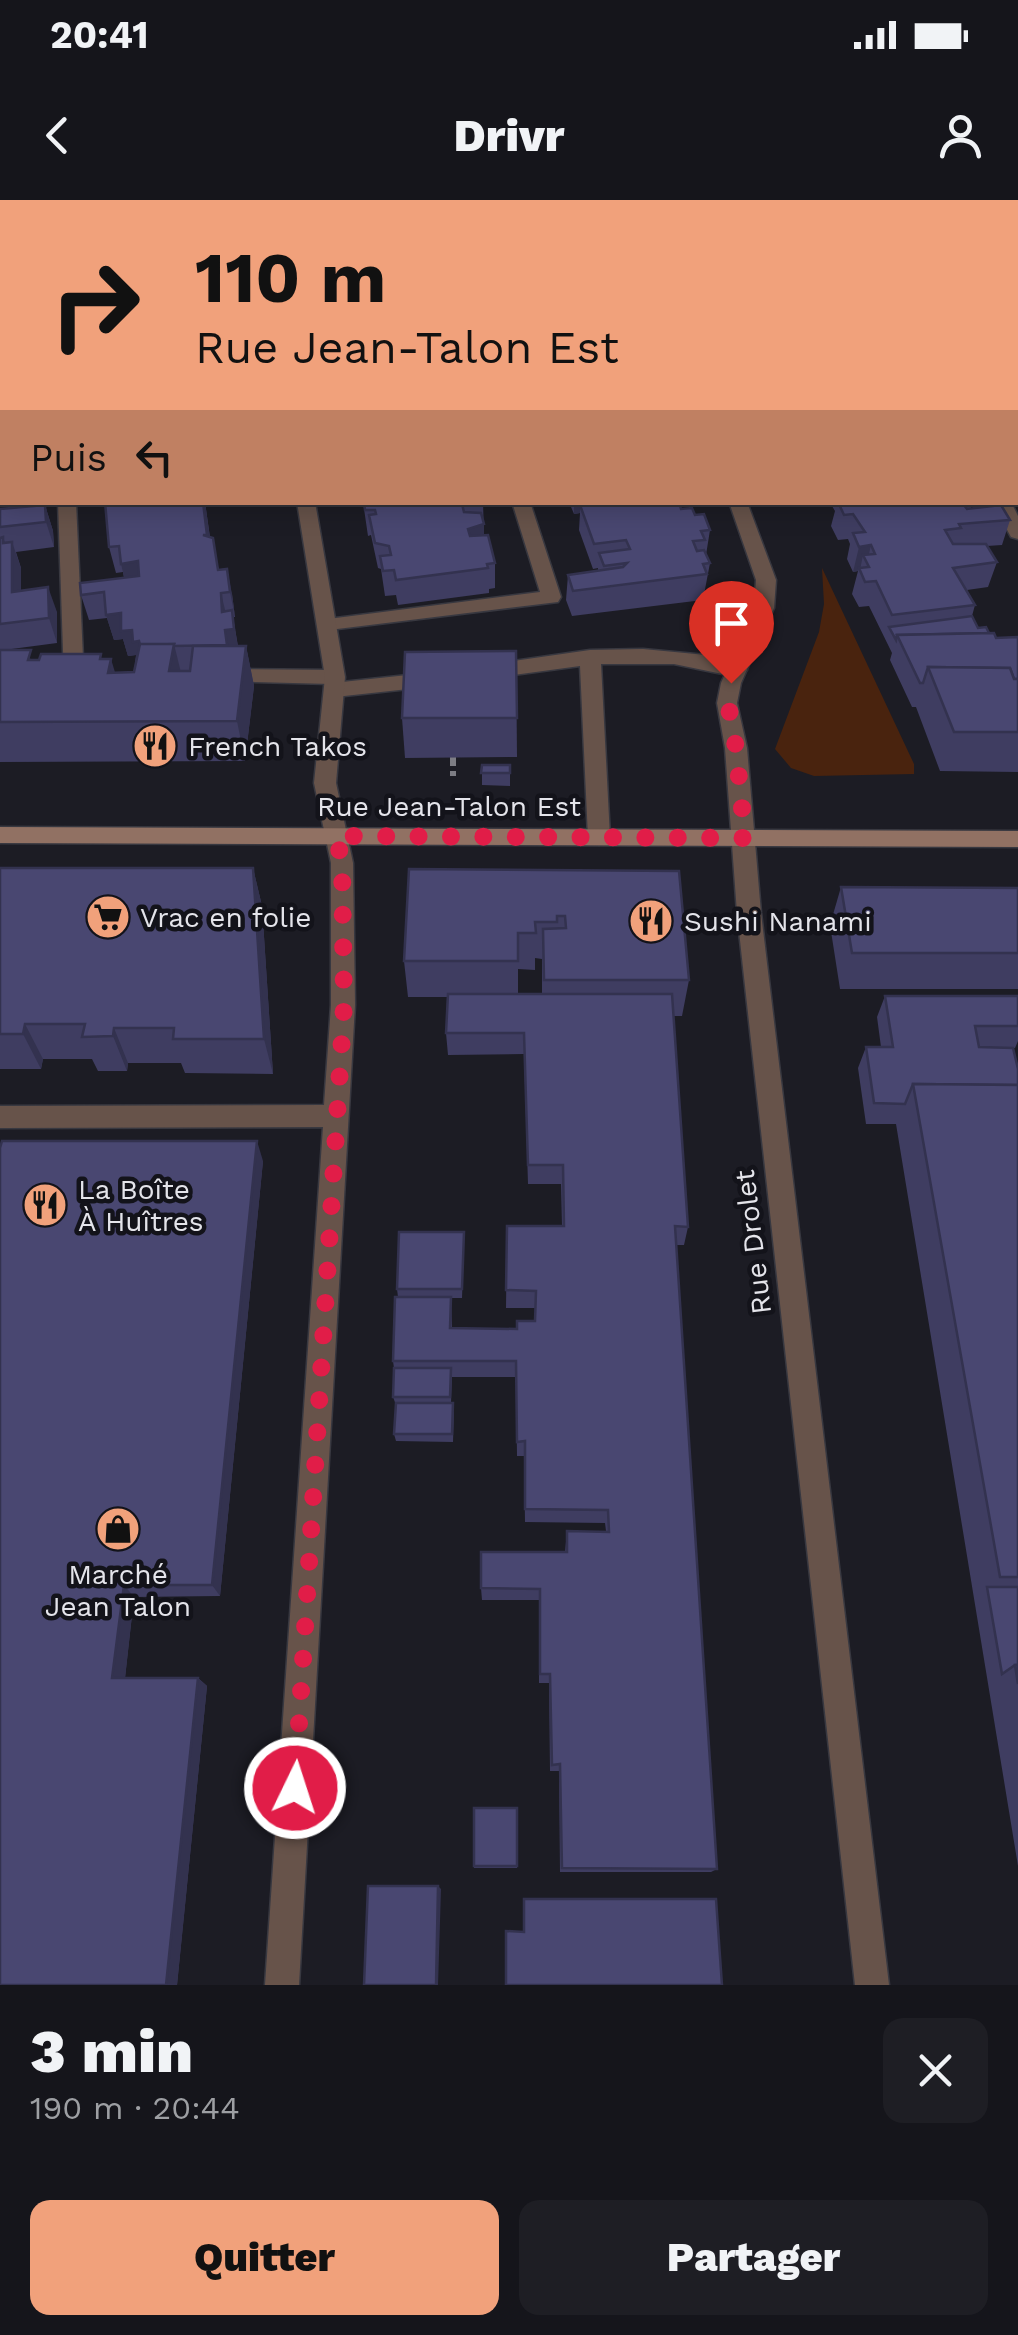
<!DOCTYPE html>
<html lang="fr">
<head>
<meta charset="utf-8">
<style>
  :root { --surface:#15151b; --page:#1e1e24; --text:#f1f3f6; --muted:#9d9fa3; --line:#34343a; --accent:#f1a17b }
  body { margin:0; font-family:"Work Sans",sans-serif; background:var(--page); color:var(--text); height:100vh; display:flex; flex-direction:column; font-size:38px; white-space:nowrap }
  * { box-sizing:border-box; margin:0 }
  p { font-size:32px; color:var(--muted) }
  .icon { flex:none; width:55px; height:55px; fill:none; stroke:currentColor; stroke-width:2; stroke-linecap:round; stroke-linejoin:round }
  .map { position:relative; height:1785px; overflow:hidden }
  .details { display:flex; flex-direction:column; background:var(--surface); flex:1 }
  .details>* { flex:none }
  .guide { position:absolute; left:0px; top:0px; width:1020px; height:305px; box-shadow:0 5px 25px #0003,0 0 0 2px var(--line); background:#f1a17b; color:#111; overflow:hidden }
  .pin { position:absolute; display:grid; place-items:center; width:85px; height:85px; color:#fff; margin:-102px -42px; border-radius:50% 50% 50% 0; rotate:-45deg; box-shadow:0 0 10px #0007 }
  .pin .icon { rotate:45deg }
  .me { position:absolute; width:110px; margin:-55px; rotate:4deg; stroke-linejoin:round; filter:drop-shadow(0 0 8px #0008) }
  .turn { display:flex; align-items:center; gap:35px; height:210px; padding:0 30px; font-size:45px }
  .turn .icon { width:130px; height:130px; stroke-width:2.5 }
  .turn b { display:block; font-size:70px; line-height:85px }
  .then { display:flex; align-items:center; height:95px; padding:0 30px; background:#0003; gap:20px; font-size:38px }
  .round { display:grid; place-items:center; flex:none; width:105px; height:105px; border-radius:20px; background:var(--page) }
  .head { display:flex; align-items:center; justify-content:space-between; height:170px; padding:0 30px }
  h1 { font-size:60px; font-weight:800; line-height:75px }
  .cta { display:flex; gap:20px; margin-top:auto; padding:20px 30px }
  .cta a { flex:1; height:115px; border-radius:20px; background:var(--accent); color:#111; font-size:40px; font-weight:800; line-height:115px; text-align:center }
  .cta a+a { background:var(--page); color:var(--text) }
  .status { display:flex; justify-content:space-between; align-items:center; height:70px; padding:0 50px; background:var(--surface); direction:ltr }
  .status svg { height:28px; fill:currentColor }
  header { display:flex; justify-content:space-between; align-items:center; height:130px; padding:0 30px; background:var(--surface); font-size:45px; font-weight:800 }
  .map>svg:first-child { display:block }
</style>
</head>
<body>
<div class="status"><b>20:41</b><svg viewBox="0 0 49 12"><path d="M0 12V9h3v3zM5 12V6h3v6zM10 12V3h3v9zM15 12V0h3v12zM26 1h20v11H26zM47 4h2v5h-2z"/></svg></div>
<header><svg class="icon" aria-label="back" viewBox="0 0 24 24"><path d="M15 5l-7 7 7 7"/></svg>Drivr<svg class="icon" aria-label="person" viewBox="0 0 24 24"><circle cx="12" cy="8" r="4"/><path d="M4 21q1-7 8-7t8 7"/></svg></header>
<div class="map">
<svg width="1018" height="1785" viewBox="0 0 1018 1785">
  <rect width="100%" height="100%" fill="#1c1c24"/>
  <!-- green -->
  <path fill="#49230e" d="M822,368L914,564V574L814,576L791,568L775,549L819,432L824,404Z"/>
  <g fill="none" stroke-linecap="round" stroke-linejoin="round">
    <defs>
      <g id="service">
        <path d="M46,0H62V2H47Z"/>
        <path d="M420,0H436L437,2H422Z"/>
        <path d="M816,0H832L833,2H818Z"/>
        <path d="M58,302H76L84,480L74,487L64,480Z"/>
        <path d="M512,302H530L561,397L558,402L321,431L318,426L328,419L540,392Z"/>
        <path d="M992,302H1011L1018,316V339L1011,337Z"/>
        <path d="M643,449L706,455L744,465L747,470L737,477L674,464H601L610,637L599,645L588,637L580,466L485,479L475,472L485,465L590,450Z"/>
        <path d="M220,469L335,470L342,472V482L436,472L446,479L436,486L335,497L325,490L331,484L213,481L210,476Z"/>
      </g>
      <g id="minor">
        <path d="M244,0H260V2H245Z"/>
        <path d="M601,0H617L618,2H603Z"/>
        <path d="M297,302H315L345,477L336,583L353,663L355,805L299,1785H265L323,927L0,928V906L324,905L331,805V663L314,583L325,477Z"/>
        <path d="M729,302H747L776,380L774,408L741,483L737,503L747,548L761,713L889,1785H855L737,713L725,548L717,503L721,483L754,408L756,380Z"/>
      </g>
      <path id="secondary" d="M0,627L1018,631V647L0,643Z"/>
    </defs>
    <!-- service casing -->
    <use href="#service" stroke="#383840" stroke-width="3"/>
    <!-- minor casing -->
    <use href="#minor" stroke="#383840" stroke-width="3"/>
    <!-- secondary casing -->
    <use href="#secondary" stroke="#383840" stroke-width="3"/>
    <!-- path -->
    <path stroke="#7d7d84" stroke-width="6" stroke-dasharray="9 5" stroke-linecap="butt" d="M453,557V576"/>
    <!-- service -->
    <use href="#service" fill="#67534a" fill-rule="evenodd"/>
    <!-- minor -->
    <use href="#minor" fill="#67534a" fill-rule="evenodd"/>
    <!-- secondary -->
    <use href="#secondary" fill="#917163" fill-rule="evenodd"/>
  </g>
  <!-- wall -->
  <g fill="#3f3d61" fill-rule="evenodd">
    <path d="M294,0H403V2H295Z"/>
    <path d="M888,0H1002L1004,2H889Z"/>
    <path d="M0,61L2,68V98L0,104Z"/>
    <path d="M205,302L210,337L219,370L232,394L235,417H233L238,446H246L254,486L245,561L0,562V309L45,305L53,331L54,347L16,352L21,368V391L57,412V443L4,450L34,460L103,459L115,473L134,472L136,455L128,456L123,439L114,440L107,418L89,420L81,395L124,378L123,372L116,373L109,347Z"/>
    <path d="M363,302H483L484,335L495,363V388L489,389V393L398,405L396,395L385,396L381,369L378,368L371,335L368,336Z"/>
    <path d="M569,302H679L681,309L695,315L710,330L706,355L710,363L703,400L572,416L566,400L568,375L598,371V368L593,369L579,330L580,313L574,314Z"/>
    <path d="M822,302H972L971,308L1010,320L1002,345L987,346L997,362L988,387L967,390L975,405L972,416L978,428L989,433L996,438L1018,437V572L940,571L916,507H912L890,460L892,453L869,406L859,407L852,394L858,371L853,372L847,359L850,344L848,339L838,340L831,326L835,311L832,306L824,307Z"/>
    <path d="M516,451L517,557L405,558L402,518Z"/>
    <path d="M482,565H510V586L482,585Z"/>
    <path d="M0,668H253L262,706L273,874L185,873L181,863H128L127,871H98L92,859H43L41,869H0Z"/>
    <path d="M679,671L689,780L682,816H673L688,1027L684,1045H676L717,1669L711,1672H560L559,1571H550L549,1483H539V1400H482L481,1388L565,1352L567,1331H606L605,1323L525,1322L524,1256H517L516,1177H452L451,1203H453L454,1211L453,1242L396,1241L394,1234L396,1205L393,1197L394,1168L393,1161L398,1097L397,1089L464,1042L462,1098H451L452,1128L517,1129L535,1121V1108H506L507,1026H562L561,984H528L524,854L448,855L446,833L447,797H408L404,761ZM535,758L542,759V794H518V769L535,770Z"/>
    <path d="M841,687L1018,688V789H840L830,725Z"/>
    <path d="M885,796H1018V841L1015,848H1000L1018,869V1666L896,924H866L858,868L866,847H881L877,817Z"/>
    <path d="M0,948L263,961L220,1396L134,1397L125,1478H198L207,1486L177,1785Z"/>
    <path d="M517,1608V1668H474V1666Z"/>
  </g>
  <!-- shaded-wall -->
  <g fill="#33324f">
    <path d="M143,0H184L185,2H121Z"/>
    <path d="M2,234V262H0V235Z"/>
    <path d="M203,302H205L213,360L207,335Z"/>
    <path d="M574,302H582V310L580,305V313L574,314Z"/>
    <path d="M45,305L53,331L54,347L46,322Z"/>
    <path d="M484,324V350L469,354L468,329Z"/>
    <path d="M3,337L12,363V342L21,368V417L12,392Z"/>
    <path d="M871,345L867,363L863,355L860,370L859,368L858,371L853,372L859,347Z"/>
    <path d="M138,361L145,386L127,389L121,364Z"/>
    <path d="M227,369L232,394L235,417L230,392Z"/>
    <path d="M48,387L57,412V443L49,418Z"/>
    <path d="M221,393L227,418L232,410L239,454L227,445Z"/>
    <path d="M121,413L139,441L140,467L136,455L128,456L123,439L114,440L106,415Z"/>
    <path d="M174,444L184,485L169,471Z"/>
    <path d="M246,446L254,486L245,561L237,521Z"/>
    <path d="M111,459L123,499L108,473Z"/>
    <path d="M253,668L262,706L273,874L264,839Z"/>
    <path d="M25,824L43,859L41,869L23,834Z"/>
    <path d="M114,828L128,863L127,871L113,836Z"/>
    <path d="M257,941L263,961L220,1396L212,1385Z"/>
    <path d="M124,1385L134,1397L124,1487L112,1478Z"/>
    <path d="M198,1478L207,1486L177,1785H166Z"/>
    <path d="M438,1686L441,1689L438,1785H436Z"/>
  </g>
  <!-- building -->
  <g fill="#494771" stroke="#33324f" stroke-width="2.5">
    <path d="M97,0H143L121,2H97Z"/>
    <path d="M299,0H365L344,2H300Z"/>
    <path d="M464,0H557L559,2H465Z"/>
    <path d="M681,0H751L753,2H682Z"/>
    <path d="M910,0H1002L1004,2H911Z"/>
    <rect x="0" y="188" width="2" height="14"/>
    <path d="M0,209L2,210V234L0,235Z"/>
    <path d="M105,302H203L207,335H203L213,338L218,370L227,369L230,392L221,393L222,412L232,410L234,429L225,430L227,445L173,446L174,444L140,445L139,441L133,442L132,430L121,431V413L106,415L104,392L81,395L80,383L139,376L138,361L121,364L119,346L109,347Z"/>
    <path d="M364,302H473L462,304L464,312L481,313L484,324L468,329L470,336L488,335L495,363L487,364L488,368L396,380L394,370L383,371L380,356L391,355L389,346L375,343L369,315L376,314L375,310H365Z"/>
    <path d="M588,302H679L681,309L692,308L695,315L704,314L710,330L701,331L705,340L693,341L697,351L704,350L710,363L703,364L707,374L573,391L568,375L623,367L627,363L604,366L599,353L630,349L626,340L594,344L580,305Z"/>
    <path d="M838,302H972L973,304L964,305L967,309L1001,305L1010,320L959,324L961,328L945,330L953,344H986L997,362L953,368L975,405L892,415L876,381L865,382L859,368L869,367L863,355L875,354L871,345L859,347L853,333L865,332L853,314L844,315Z"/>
    <path d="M45,305L46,322L0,327V309Z"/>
    <path d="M3,337V343L12,342V392L48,387L49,418L0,424V338Z"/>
    <path d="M972,416L978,428L986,427L989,433L897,435L896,440L889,427Z"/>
    <path d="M994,433L996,438L1018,437V479H1014L1010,468L928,467L923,483H920L897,435Z"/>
    <path d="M140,444H174L169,471H190L193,446H246L237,521L0,522V450H31L28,460H39L41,454H101L100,459H111L108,473L134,472Z"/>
    <path d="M516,451L517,518H402L405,452Z"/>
    <path d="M928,467L1010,468L1014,479H1018V532H954Z"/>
    <path d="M482,565H510V573H481Z"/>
    <path d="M0,668H253L264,839H173L174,828H114L113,836L82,837L85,824H25L23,834H0Z"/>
    <path d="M409,669L679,671L689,780H544L543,729L566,728L565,716H557V722H535L536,733H518V761H404Z"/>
    <path d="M841,687L1018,688V753H852Z"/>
    <path d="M448,794H672L688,1027L675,1026L717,1669L562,1668L560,1564L552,1565L550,1474H540V1389L481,1388V1352H567V1331L609,1332L608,1310L525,1309V1241L517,1242L516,1161H393L395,1097H451L450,1128L517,1129V1121H535L536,1091L506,1090L507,1026H564L563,965H528L524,833H446Z"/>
    <path d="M885,796H1018V826H975L979,847L1013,848L1018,869V885L913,884L905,904L874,903L866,847H893Z"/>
    <path d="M913,884L1018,885V1377H1000Z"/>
    <path d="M2,941H257L212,1385H124L112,1478H198L166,1785H0V948Z"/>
    <path d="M399,1032H464L462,1089H397Z"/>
    <path d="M394,1168H451L450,1197H393Z"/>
    <path d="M396,1203H453L452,1234H394Z"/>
    <path d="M987,1387H1018V1465H1015L1002,1474Z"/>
    <path d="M1015,1465H1018V1484Z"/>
    <rect x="474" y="1608" width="43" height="58"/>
    <path d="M368,1686H438L436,1785H364Z"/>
    <path d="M524,1699H716L722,1785H506V1731L524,1732Z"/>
  </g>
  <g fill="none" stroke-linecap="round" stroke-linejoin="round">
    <!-- route -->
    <path stroke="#e11d48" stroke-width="18" stroke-dasharray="0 32.4" d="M295,1588L344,805L342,662L336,636L745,638L736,548L728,503L731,483"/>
  </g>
  <!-- icons -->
  <defs>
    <symbol id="restaurant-disc" viewBox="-11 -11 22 22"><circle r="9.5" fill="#f1a17b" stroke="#13131a"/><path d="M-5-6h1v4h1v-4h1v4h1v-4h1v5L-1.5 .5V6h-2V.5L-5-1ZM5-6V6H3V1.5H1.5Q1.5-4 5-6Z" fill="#111"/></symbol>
    <symbol id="supermarket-disc" viewBox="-11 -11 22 22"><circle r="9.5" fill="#f1a17b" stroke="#13131a"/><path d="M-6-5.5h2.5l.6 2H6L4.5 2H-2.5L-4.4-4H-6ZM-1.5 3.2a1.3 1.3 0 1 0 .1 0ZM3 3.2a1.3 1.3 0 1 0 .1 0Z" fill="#111"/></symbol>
    <symbol id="shop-disc" viewBox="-11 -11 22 22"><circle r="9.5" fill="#f1a17b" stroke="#13131a"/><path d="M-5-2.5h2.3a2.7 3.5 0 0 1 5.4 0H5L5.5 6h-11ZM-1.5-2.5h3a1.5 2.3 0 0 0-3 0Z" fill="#111"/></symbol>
  </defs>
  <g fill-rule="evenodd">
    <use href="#restaurant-disc" x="130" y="521" width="50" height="50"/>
    <use href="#supermarket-disc" x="83" y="692" width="50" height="50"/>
    <use href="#restaurant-disc" x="626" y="696" width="50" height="50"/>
    <use href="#restaurant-disc" x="20" y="980" width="50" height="50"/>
    <use href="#shop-disc" x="93" y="1304" width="50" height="50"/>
  </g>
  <g text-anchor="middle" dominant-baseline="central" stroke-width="9" stroke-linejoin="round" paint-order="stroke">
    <!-- poi labels -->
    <g font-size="28" fill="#e4e4ea" stroke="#13131a" text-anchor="start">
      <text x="188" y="546">French Takos</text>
      <text x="140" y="717">Vrac en folie</text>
      <text x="684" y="721">Sushi Nanami</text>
      <text x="78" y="989">La Boîte<tspan x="78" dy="32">À Huîtres</tspan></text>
      <text x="118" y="1374" text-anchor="middle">Marché<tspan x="118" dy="32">Jean Talon</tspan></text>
    </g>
    <!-- street labels -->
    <g font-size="28" fill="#e4e4ea" stroke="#13131a">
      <text x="449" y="606">Rue Jean-Talon Est</text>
      <text transform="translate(753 1042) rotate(-97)">Rue Drolet</text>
    </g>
  </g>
</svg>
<div class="pin" style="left:731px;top:483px;background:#d93025"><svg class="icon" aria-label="arrive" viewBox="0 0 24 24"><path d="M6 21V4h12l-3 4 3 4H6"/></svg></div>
<svg class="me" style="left:295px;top:1588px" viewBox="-20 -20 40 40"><circle r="17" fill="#e11d48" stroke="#fff" stroke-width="3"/><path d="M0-11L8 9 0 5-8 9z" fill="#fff"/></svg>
<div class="guide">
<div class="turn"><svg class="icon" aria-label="right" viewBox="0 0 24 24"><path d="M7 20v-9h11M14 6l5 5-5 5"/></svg><div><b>110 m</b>Rue Jean-Talon Est</div></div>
<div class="then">Puis<svg class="icon" aria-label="left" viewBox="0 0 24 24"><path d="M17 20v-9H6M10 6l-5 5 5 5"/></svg></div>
</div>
</div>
<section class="details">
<div class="head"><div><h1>3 min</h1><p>190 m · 20:44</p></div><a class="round"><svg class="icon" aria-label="close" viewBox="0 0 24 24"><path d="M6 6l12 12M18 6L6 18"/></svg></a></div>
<div class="cta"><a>Quitter</a><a>Partager</a></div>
</section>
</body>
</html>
